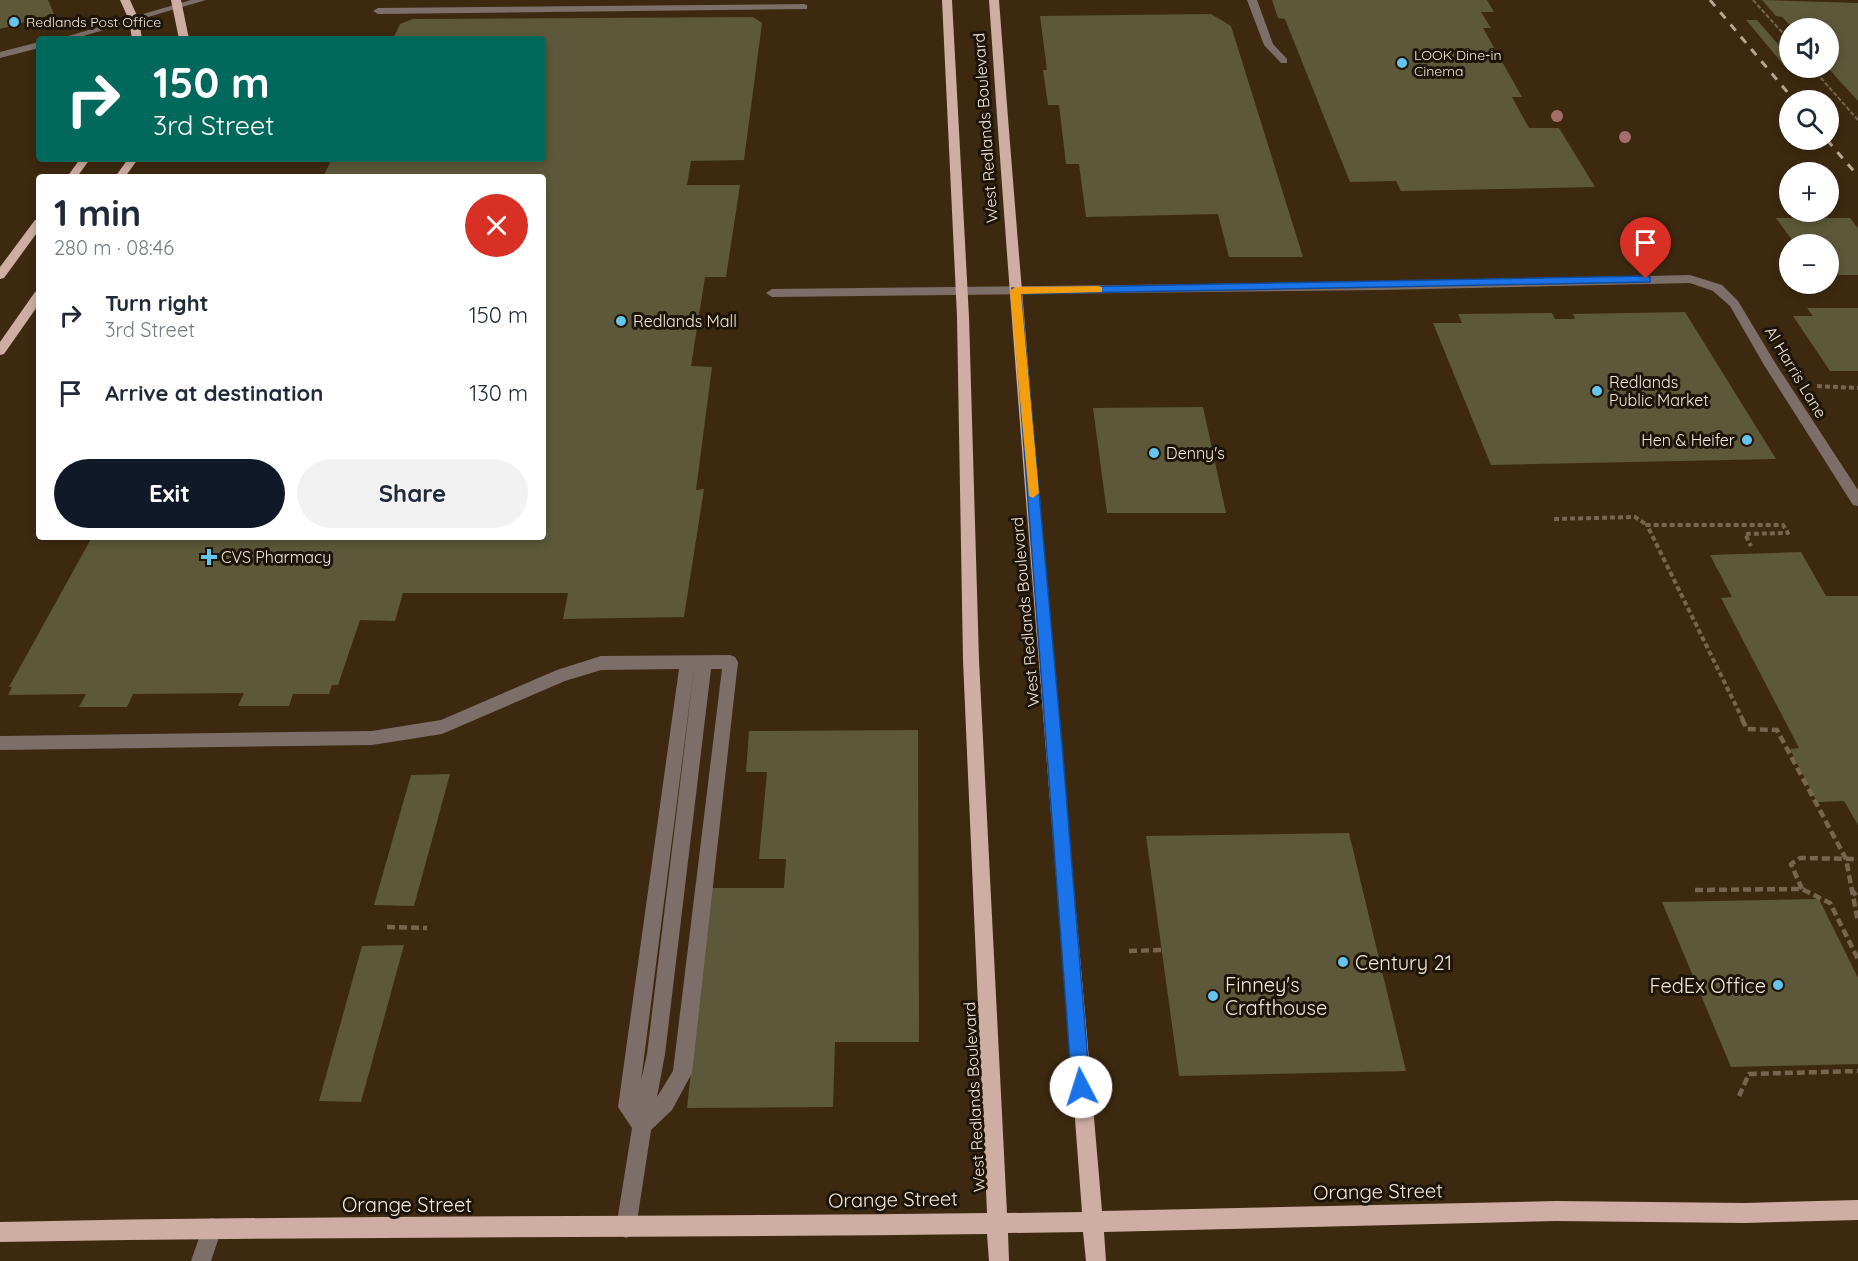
<!DOCTYPE html>
<html lang="en">
<head>
<meta charset="utf-8">
<style>
  :root { --surface:#fff; --page:#f2f2f3; --text:#1f2937; --muted:#747a83; --accent:#111827 }
  body { margin:0; font-family:Quicksand,sans-serif; background:var(--page); color:var(--text); height:100vh; display:flex; flex-direction:column; font-size:22px; white-space:nowrap }
  * { box-sizing:border-box; margin:0 }
  p { font-size:20px; color:var(--muted) }
  .icon { flex:none; width:33px; height:33px; fill:none; stroke:currentColor; stroke-width:2; stroke-linecap:round; stroke-linejoin:round }
  .map { position:relative; flex:1; overflow:hidden }
  .panel { position:absolute; left:36px; top:174px; width:510px; height:366px; display:flex; flex-direction:column; background:var(--surface); border-radius:6px; box-shadow:0 3px 9px #0003 }
  .panel>* { flex:none }
  .hud { position:absolute; left:36px; top:36px; width:510px; height:126px; border-radius:6px; box-shadow:0 3px 9px #0003; background:#00695c; color:#fff; overflow:hidden }
  .fabs { position:absolute; left:1779px; top:18px; display:grid; gap:12px }
  .fabs a { display:grid; place-items:center; width:60px; height:60px; border-radius:50%; background:var(--surface); box-shadow:0 3px 9px #0003; font-size:30px }
  .pin { position:absolute; display:grid; place-items:center; width:51px; height:51px; color:#fff; margin:-62px -26px; border-radius:50% 50% 50% 0; rotate:-45deg; box-shadow:0 0 6px #0007 }
  .pin .icon { rotate:45deg }
  .me { position:absolute; width:66px; margin:-33px; rotate:355deg; stroke-linejoin:round; filter:drop-shadow(0 0 4px #0008) }
  .turn { display:flex; align-items:center; gap:21px; height:126px; padding:0 18px; font-size:27px }
  .turn .icon { width:78px; height:78px; stroke-width:2.5 }
  .turn b { display:block; font-size:42px; line-height:51px }
  .round { display:grid; place-items:center; flex:none; width:63px; height:63px; border-radius:32px; background:var(--page) }
  .summary { display:flex; align-items:center; justify-content:space-between; height:102px; padding:0 18px }
  h1 { font-size:36px; font-weight:700; line-height:45px }
  .primary-button { display:flex; gap:12px; margin-top:auto; padding:12px 18px }
  .primary-button a { flex:1; height:69px; border-radius:36px; background:var(--accent); color:#fff; font-size:24px; font-weight:700; line-height:69px; text-align:center }
  .primary-button a+a { background:var(--page); color:var(--text) }
  ul { padding:0; list-style:none }
  li { display:flex; align-items:center; gap:18px; height:78px; padding:0 18px }
  li div { flex:1 }
  li b { display:block; font-size:22px }
  li em { font-style:normal }
  .map>svg:first-child { display:block }
</style>
</head>
<body>
<div class="map">
<svg width="1858" height="1261" viewBox="0 0 1858 1261">
  <rect width="100%" height="100%" fill="#3d2910"/>
  <!-- building -->
  <g fill="#5c5839">
    <path d="M0,0H48L54,14L0,29Z"/>
    <path d="M1272,0H1487L1494,12H1481L1491,28H1483L1522,97H1512L1529,128H1559L1595,187L1401,191L1396,181L1350,182L1285,19L1278,18Z"/>
    <path d="M1762,0L1858,3V101L1828,68V28H1793L1782,17L1776,16Z"/>
    <path d="M1211,14L1231,26L1303,257H1229L1218,214L1086,217L1079,164H1066L1059,105H1048L1043,70H1047L1040,16Z"/>
    <path d="M753,17L762,23L744,160L691,161L687,185H740L726,277H705L691,366L712,367L696,490L704,489L684,617L563,619L568,593H403L395,621L360,620L338,685H332L329,694H293L289,706H238L244,693L133,694L127,707H79L86,694L8,695L12,687H9L92,537H543V177H323L332,159H543V39H393L400,24L413,19Z"/>
    <path d="M1746,20H1757L1790,58V68H1797L1800,70H1788Z"/>
    <path d="M1776,218H1850L1858,228V275H1828V244H1795Z"/>
    <path d="M1807,308H1858V371H1830L1793,316H1813Z"/>
    <path d="M1685,312L1776,459L1491,465L1433,323H1462L1458,314L1552,313L1555,319H1575L1573,314Z"/>
    <path d="M1203,407L1226,513H1107L1093,408Z"/>
    <path d="M1801,552L1826,596H1858V825L1844,801L1817,802L1790,749L1799,748L1721,598L1732,597L1710,555Z"/>
    <path d="M918,730L919,1042H835L833,1107L687,1108L711,888H784L786,859H759L767,772H746L749,731Z"/>
    <path d="M450,774L414,906L374,905L411,775Z"/>
    <path d="M1349,833L1406,1071L1179,1076L1146,836Z"/>
    <path d="M1819,899L1858,978V1064L1731,1067L1662,902Z"/>
    <path d="M404,945L361,1102L319,1101L362,946Z"/>
  </g>
  <g fill="none" stroke-linecap="round" stroke-linejoin="round">
    <!-- path-far2 -->
    <g stroke="#77654f" stroke-width="2" stroke-dasharray="4.5 2" stroke-linecap="butt">
      <path d="M1753,0L1790,41"/>
      <path d="M1812,68L1858,120"/>
    </g>
    <!-- path-far1 -->
    <g stroke="#77654f" stroke-width="4" stroke-dasharray="5 3" stroke-linecap="butt">
      <path d="M1817,386L1858,388"/>
      <path d="M1554,519L1635,517L1647,525"/>
      <path d="M1743,720L1647,525H1783L1788,533L1745,534L1751,546"/>
    </g>
    <!-- path -->
    <g stroke="#77654f" stroke-width="4.5" stroke-dasharray="8 4" stroke-linecap="butt">
      <path d="M1742,719L1747,729L1777,730L1846,859L1858,922"/>
      <path d="M1802,889L1791,864L1800,858L1858,859"/>
      <path d="M1851,889L1858,898"/>
      <path d="M1695,890L1802,889L1830,903L1858,959"/>
      <path d="M387,927L427,928"/>
      <path d="M1129,951L1161,950"/>
      <path d="M1739,1096L1749,1074L1858,1071"/>
    </g>
    <!-- minor -->
    <g fill="#7e6e69" fill-rule="evenodd">
      <path d="M191,0H206L73,39H58Z"/>
      <path d="M1247,0H1257L1273,44L1287,59V63H1281L1264,45Z"/>
      <path d="M804,4L807,5V9L378,14L373,11L378,8Z"/>
      <path d="M39,42V48L0,58V52Z"/>
      <path d="M1690,275L1722,285L1738,301L1774,361L1858,490V506L1853,505L1764,365L1730,306L1713,291L1690,283L1380,290L772,297L766,293L772,289L1380,282Z"/>
      <path d="M730,655L735,657L738,662L692,1073L672,1110L651,1130L636,1228L633,1235L626,1238L619,1235L616,1228L632,1128L618,1107L679,669L601,670L565,681L442,734L372,745L0,750V736L372,731L441,720L557,670L601,656ZM694,669L647,1054L641,1081ZM711,669H722L673,1071L657,1097L665,1054Z"/>
      <path d="M212,1218L219,1221L222,1228L211,1261H191L205,1221Z"/>
    </g>
    <!-- major -->
    <g fill="#ceada2" fill-rule="evenodd">
      <path d="M120,0H130L139,20L142,39H132L129,20Z"/>
      <path d="M171,0H181L189,39H179Z"/>
      <path d="M942,0H952L969,317L979,660L1007,1213L1082,1212C1052,808 1016,404 989,0H999C1029,404 1068,808 1102,1211L1556,1201L1745,1203L1858,1200V1220L1745,1223L1556,1221L1104,1232L1106,1261H1086L1083,1232L1008,1233L1009,1261H989L987,1234C658,1238 329,1236 0,1242V1222C329,1215 658,1217 987,1213L963,660L957,317Z"/>
      <path d="M80,159H90L77,177H67Z"/>
      <path d="M128,159H138L125,177H115Z"/>
      <path d="M39,219V230L4,278L0,279V267L35,220Z"/>
      <path d="M39,291V304L4,354L0,355V342L35,292Z"/>
    </g>
    <!-- rail -->
    <g stroke="#b6a694" stroke-width="3" stroke-dasharray="8 8" stroke-linecap="butt">
      <path d="M1710,0L1794,100"/>
      <path d="M1827,140L1858,176"/>
    </g>
  </g>
  <!-- trees -->
  <g fill="#a66e6b">
    <circle cx="1557" cy="116" r="6"/>
    <circle cx="1625" cy="137" r="6"/>
  </g>
  <!-- route -->
  <path fill="#1a73e8" stroke="#114b97" stroke-width="1.5" d="M1646,276L1650,277V282L1021,294L1063,756L1090,1087L1087,1093L1081,1096L1075,1093L1072,1087L1012,288Z"/>
  <!-- slow -->
  <path fill="#f59e0b" d="M1098,286L1102,287V292L1021,294L1039,493L1033,498L1029,496L1010,291L1015,287Z"/>
  <!-- markers -->
  <g fill="#65c5ef" stroke="#1d140a" stroke-width="2">
    <circle cx="14" cy="22" r="6"/>
    <circle cx="1402" cy="63" r="6"/>
    <circle cx="621" cy="321" r="6"/>
    <circle cx="1597" cy="391" r="6"/>
    <circle cx="1747" cy="440" r="6"/>
    <circle cx="1154" cy="453" r="6"/>
    <path d="M206 548h6v6h6v6h-6v6h-6v-6h-6v-6h6z"/>
    <circle cx="1343" cy="962" r="6"/>
    <circle cx="1778" cy="985" r="6"/>
    <circle cx="1213" cy="996" r="6"/>
  </g>
  <g text-anchor="middle" dominant-baseline="central" stroke-width="6" stroke-linejoin="round" paint-order="stroke">
    <!-- far-poi labels -->
    <g font-size="14" fill="#f5e8d9" stroke="#1d140a" text-anchor="start">
      <text x="26" y="22">Redlands Post Office</text>
      <text x="1414" y="55">LOOK Dine-in<tspan x="1414" dy="16">Cinema</tspan></text>
    </g>
    <!-- street labels -->
    <g font-size="16" fill="#f5e8d9" stroke="#1d140a">
      <text transform="translate(985 128) rotate(-94)">West Redlands Boulevard</text>
      <text transform="translate(1796 372) rotate(59)">Al Harris Lane</text>
      <text transform="translate(1025 612) rotate(-95)">West Redlands Boulevard</text>
      <text transform="translate(974 1097) rotate(-93)">West Redlands Boulevard</text>
    </g>
    <!-- poi labels -->
    <g font-size="16" fill="#f5e8d9" stroke="#1d140a" text-anchor="start">
      <text x="633" y="321">Redlands Mall</text>
      <text x="1609" y="382">Redlands<tspan x="1609" dy="18">Public Market</tspan></text>
      <text x="1735" y="440" text-anchor="end">Hen &amp; Heifer</text>
      <text x="1166" y="453">Denny's</text>
      <text x="221" y="557">CVS Pharmacy</text>
    </g>
    <!-- near-poi labels -->
    <g font-size="20" fill="#f5e8d9" stroke="#1d140a" text-anchor="start">
      <text x="1355" y="962">Century 21</text>
      <text x="1225" y="984">Finney's<tspan x="1225" dy="23">Crafthouse</tspan></text>
      <text x="1766" y="985" text-anchor="end">FedEx Office</text>
    </g>
    <!-- near-street labels -->
    <g font-size="20" fill="#f5e8d9" stroke="#1d140a">
      <text transform="translate(1378 1191) rotate(-1)">Orange Street</text>
      <text transform="translate(893 1199) rotate(-1)">Orange Street</text>
      <text x="407" y="1204">Orange Street</text>
    </g>
  </g>
</svg>
<div class="fabs">
<a><svg class="icon" aria-label="sound" viewBox="0 0 24 24"><path d="M4 9h4l5-4v14l-5-4H4zM17 9q2 3 0 6"/></svg></a>
<a><svg class="icon" aria-label="search" viewBox="0 0 24 24"><circle cx="10" cy="10" r="6"/><path d="M15 15l6 6"/></svg></a>
<a>+</a>
<a>−</a>
</div>
<div class="pin" style="left:1646px;top:279px;background:#d93025"><svg class="icon" aria-label="arrive" viewBox="0 0 24 24"><path d="M6 21V4h12l-3 4 3 4H6"/></svg></div>
<svg class="me" style="left:1081px;top:1087px" viewBox="-20 -20 40 40"><circle r="19" fill="#fff"/><path d="M0-13L10 11 0 6-10 11z" fill="#1a73e8"/></svg>
<div class="hud">
<div class="turn"><svg class="icon" aria-label="right" viewBox="0 0 24 24"><path d="M7 20v-9h11M14 6l5 5-5 5"/></svg><div><b>150 m</b>3rd Street</div></div>
</div>
<section class="panel">
<div class="summary"><div><h1>1 min</h1><p>280 m · 08:46</p></div><a class="round" style="background:#d93025;color:#fff"><svg class="icon" aria-label="close" viewBox="0 0 24 24"><path d="M6 6l12 12M18 6L6 18"/></svg></a></div>
<ul>
<li><svg class="icon" aria-label="right" viewBox="0 0 24 24"><path d="M7 20v-9h11M14 6l5 5-5 5"/></svg><div><b>Turn right</b><p>3rd Street</p></div><em>150 m</em></li>
<li><svg class="icon" aria-label="arrive" viewBox="0 0 24 24"><path d="M6 21V4h12l-3 4 3 4H6"/></svg><div><b>Arrive at destination</b></div><em>130 m</em></li>
</ul>
<div class="primary-button"><a>Exit</a><a>Share</a></div>
</section>
</div>
</body>
</html>
